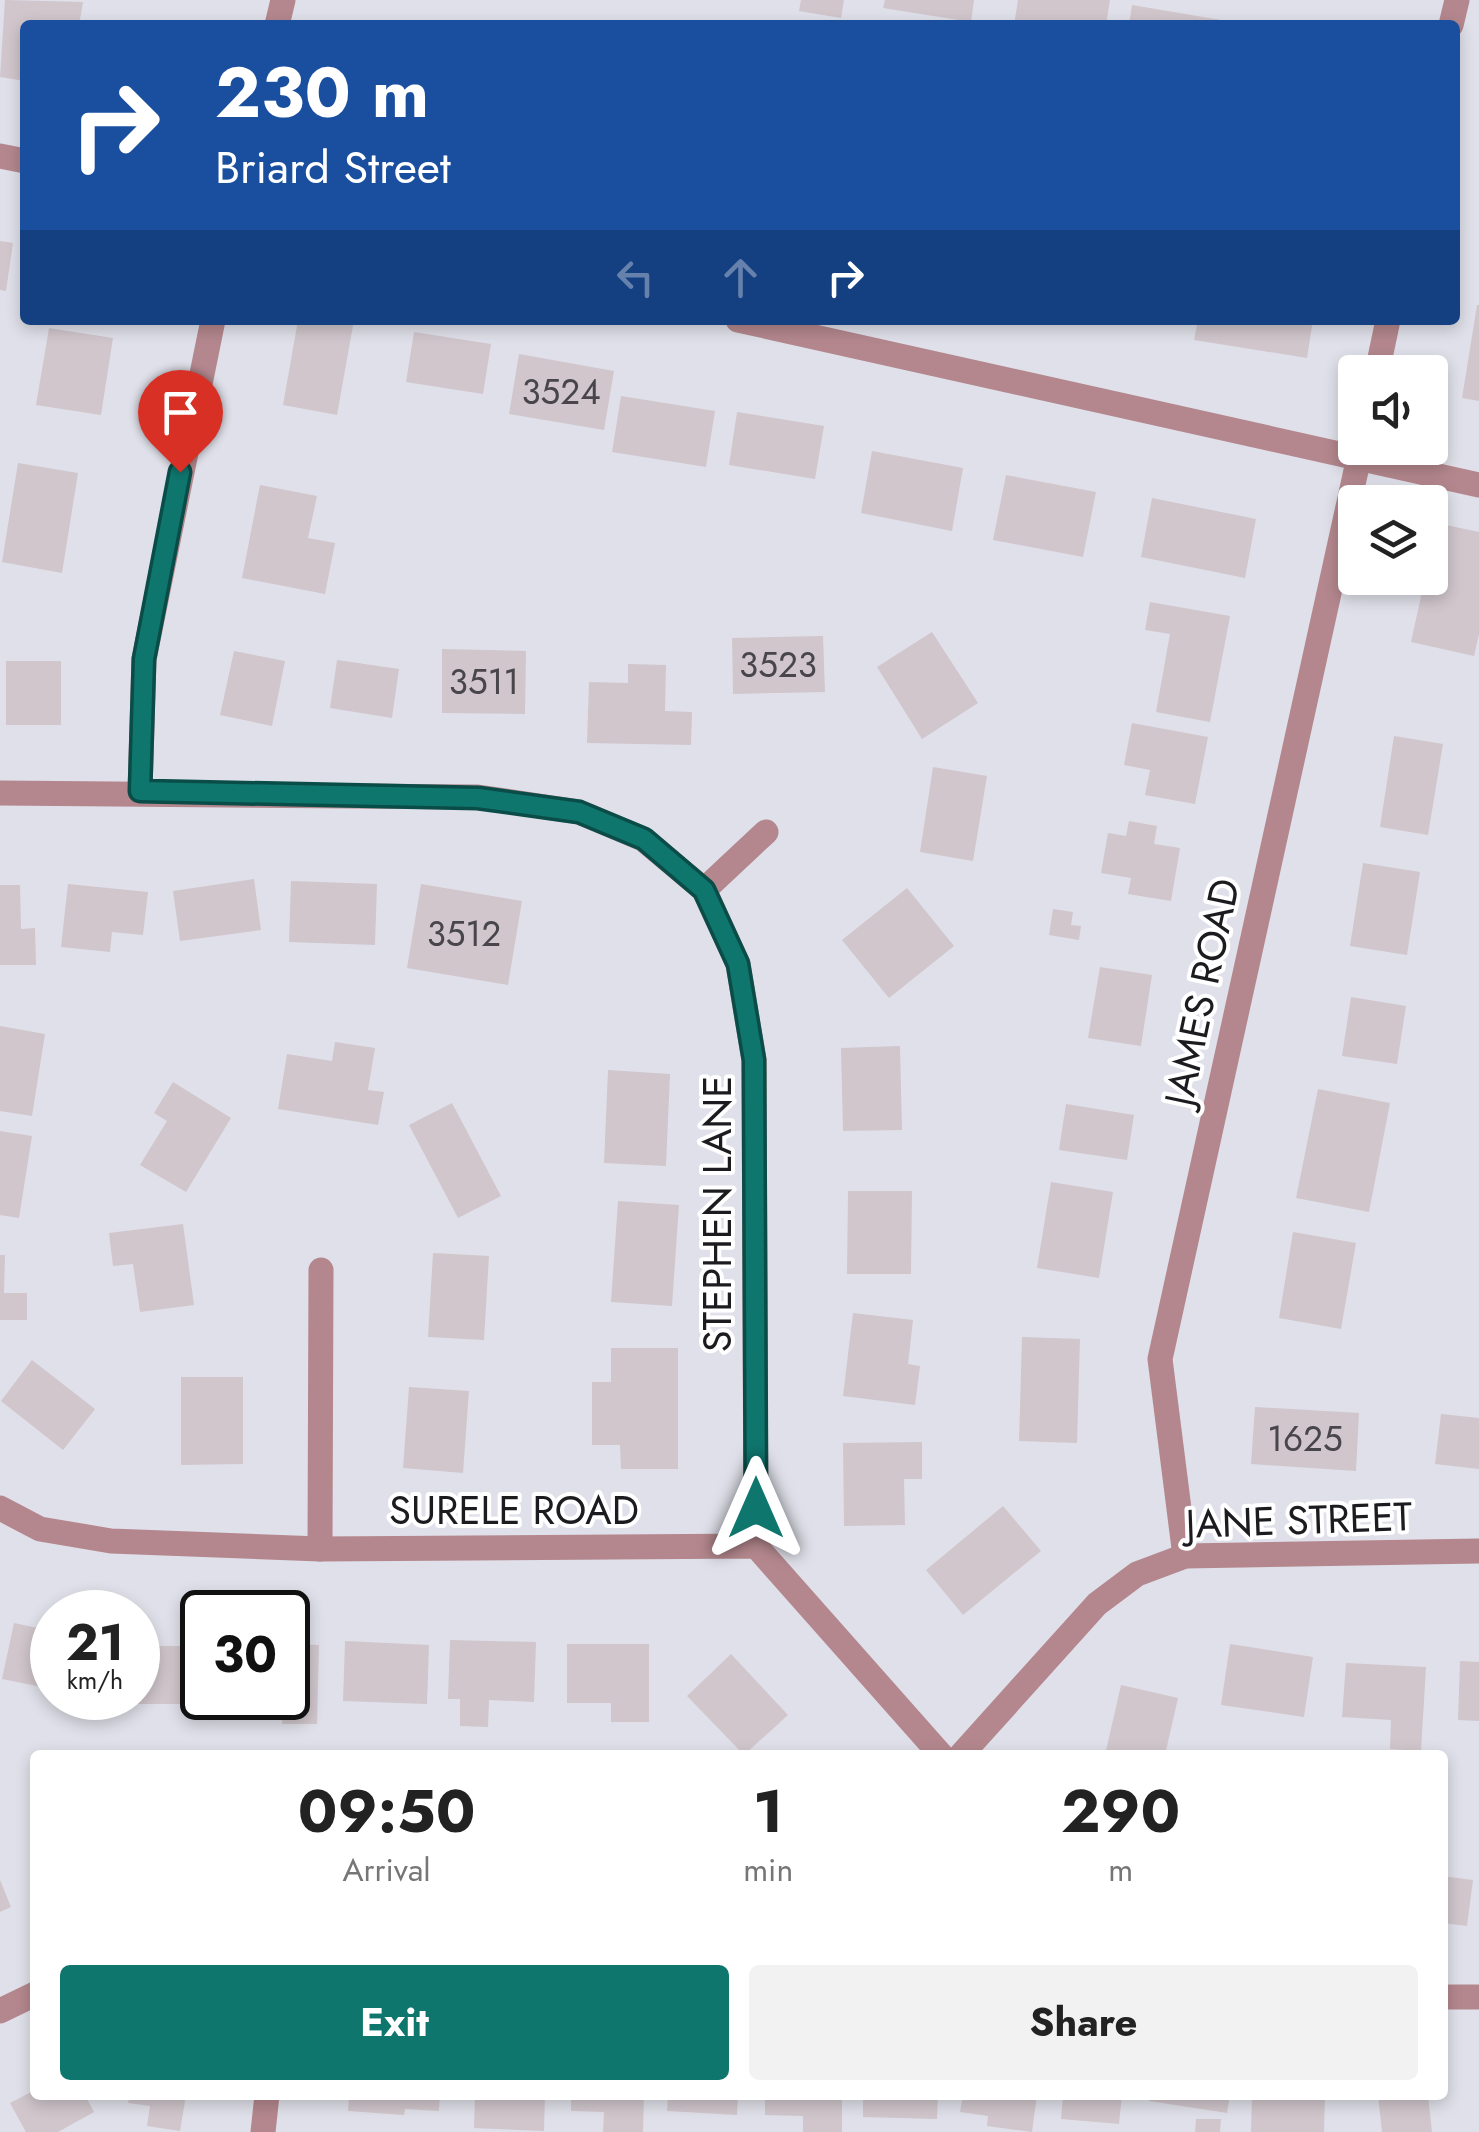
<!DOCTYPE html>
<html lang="en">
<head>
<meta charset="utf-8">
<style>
  :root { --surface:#fff; --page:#f2f2f2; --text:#222; --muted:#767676; --accent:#0f766e }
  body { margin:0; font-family:Jost,sans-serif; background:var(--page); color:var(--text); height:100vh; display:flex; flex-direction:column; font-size:38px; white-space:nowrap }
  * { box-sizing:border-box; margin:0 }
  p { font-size:32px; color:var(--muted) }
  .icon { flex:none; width:55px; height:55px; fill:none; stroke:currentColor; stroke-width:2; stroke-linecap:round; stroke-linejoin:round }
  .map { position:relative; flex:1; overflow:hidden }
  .details { position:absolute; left:30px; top:1750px; width:1418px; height:350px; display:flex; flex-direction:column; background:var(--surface); border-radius:10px; box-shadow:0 5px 15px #0003 }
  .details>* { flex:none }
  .guide { position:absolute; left:20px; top:20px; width:1440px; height:305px; border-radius:10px; box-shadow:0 5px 15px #0003; background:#1a4fa0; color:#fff; overflow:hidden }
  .tools { position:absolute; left:1338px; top:355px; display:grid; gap:20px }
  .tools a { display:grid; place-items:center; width:110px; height:110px; border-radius:10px; background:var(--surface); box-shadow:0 5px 15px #0003; font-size:50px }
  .speed { position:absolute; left:30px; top:1590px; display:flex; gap:20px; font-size:50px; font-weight:700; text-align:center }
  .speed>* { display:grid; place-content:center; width:130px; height:130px; border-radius:50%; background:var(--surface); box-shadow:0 5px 15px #0003; line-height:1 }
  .speed small { font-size:25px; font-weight:400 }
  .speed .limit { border:5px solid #111; border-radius:15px; background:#fff; color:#111 }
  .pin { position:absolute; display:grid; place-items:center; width:85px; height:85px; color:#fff; margin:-102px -42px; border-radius:50% 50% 50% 0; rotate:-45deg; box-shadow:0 0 10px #0007 }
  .pin .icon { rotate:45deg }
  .me { position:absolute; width:110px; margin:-55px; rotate:0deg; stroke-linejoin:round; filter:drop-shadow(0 0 8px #0008) }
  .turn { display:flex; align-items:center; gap:35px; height:210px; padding:0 30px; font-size:45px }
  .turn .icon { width:130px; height:130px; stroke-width:2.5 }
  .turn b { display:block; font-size:70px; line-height:85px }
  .lanes { display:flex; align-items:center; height:95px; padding:0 30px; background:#0003; justify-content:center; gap:50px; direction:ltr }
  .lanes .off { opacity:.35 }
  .eta { display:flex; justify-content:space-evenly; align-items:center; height:170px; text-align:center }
  .eta b { font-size:60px; font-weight:700; line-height:70px }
  .cta { display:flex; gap:20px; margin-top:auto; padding:20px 30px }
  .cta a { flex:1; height:115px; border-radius:10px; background:var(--accent); color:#fff; font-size:40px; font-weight:700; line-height:115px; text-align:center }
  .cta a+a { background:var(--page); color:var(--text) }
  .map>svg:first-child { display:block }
</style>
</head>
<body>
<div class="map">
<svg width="1479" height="2132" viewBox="0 0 1479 2132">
  <rect width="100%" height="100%" fill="#e0e0ea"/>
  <!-- building -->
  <g fill="#d0c6cc">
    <path d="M5,0L83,2L79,25H25V81L0,77Z"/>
    <path d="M801,0H844L841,18L799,11Z"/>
    <path d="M885,0H974L971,22L883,8Z"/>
    <path d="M1018,0H1110L1106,25H1014Z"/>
    <path d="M1132,5L1221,20V25H1129Z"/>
    <path d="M0,241L13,243L6,291L0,290Z"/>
    <path d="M1477,305H1479V401L1462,398Z"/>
    <path d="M298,320H354L337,415L283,405Z"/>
    <path d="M1198,320H1313L1307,358L1194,340Z"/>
    <path d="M49,328L113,338L101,415L36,405Z"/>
    <path d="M414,332L491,344L483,394L406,382Z"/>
    <path d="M519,354L614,371L604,430L509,414Z"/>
    <path d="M621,396L715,411L706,467L612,452Z"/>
    <path d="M737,412L824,426L815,479L729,465Z"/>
    <path d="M872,451L963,468L952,531L861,513Z"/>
    <path d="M18,463L78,473L62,573L2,562Z"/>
    <path d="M1006,475L1096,492L1083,557L993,540Z"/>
    <path d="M260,485L317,496L308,538L335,543L325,594L242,578Z"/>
    <path d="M1152,498L1256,519L1245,578L1141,557Z"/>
    <path d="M1437,523L1479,532V634L1474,656L1411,642L1425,578H1430Z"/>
    <path d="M1150,602L1230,616L1210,722L1156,712L1170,634L1145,630Z"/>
    <path d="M932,632L978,703L922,739L877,667Z"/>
    <path d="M823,636L825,692L733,694L732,638Z"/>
    <path d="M442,649L526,651L525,714L442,713Z"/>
    <path d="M234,651L285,661L272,726L220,715Z"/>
    <path d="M337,660L399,669L392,718L330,708Z"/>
    <rect x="6" y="661" width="55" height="64"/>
    <path d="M628,664L666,665L665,711L692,712L691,745L587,743L589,682L628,683Z"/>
    <path d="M1132,723L1208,737L1195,804L1145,795L1150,770L1124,765Z"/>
    <path d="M1394,736L1443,744L1428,835L1380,827Z"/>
    <path d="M933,767L987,776L973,861L920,852Z"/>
    <path d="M1129,821L1157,826L1154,844L1180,848L1171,901L1128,894L1131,878L1101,873L1108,833L1126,836Z"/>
    <path d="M1363,863L1420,872L1407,955L1350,946Z"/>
    <path d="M254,879L261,930L180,941L173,891Z"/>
    <path d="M291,881L377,884L375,945L289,942Z"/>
    <path d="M68,884L148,892L143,935L112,932L110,952L61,947Z"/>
    <path d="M421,884L522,901L508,985L407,968Z"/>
    <path d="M0,885H20L21,929L35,928L36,965H0Z"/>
    <path d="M907,888L954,946L889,998L842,940Z"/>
    <path d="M1053,909L1073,912L1071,925L1081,926L1079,940L1049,935Z"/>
    <path d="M1100,967L1152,975L1141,1046L1088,1038Z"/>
    <path d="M1351,997L1406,1006L1397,1064L1342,1056Z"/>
    <path d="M0,1026L45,1034L32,1116L0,1111Z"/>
    <path d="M335,1042L375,1048L368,1090L384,1092L378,1125L278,1109L287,1054L332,1061Z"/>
    <path d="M900,1046L902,1130L843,1131L841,1048Z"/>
    <path d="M608,1070L670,1074L666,1166L604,1163Z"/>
    <path d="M173,1082L231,1118L186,1192L140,1165L167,1121L154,1113Z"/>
    <path d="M1318,1089L1390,1103L1369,1212L1296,1198Z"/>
    <path d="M452,1103L501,1196L458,1218L409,1125Z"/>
    <path d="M1066,1104L1134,1115L1127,1160L1059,1150Z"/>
    <path d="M0,1131L32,1136L19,1218L0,1215Z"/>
    <path d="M1051,1182L1113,1192L1099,1278L1037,1268Z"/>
    <path d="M848,1191H912L911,1274H847Z"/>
    <path d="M618,1201L679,1205L672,1306L611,1302Z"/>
    <path d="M183,1224L194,1305L140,1312L133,1264L113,1266L109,1233Z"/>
    <path d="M1293,1232L1356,1243L1341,1329L1279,1318Z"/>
    <path d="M433,1253L489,1256L484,1340L428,1337Z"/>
    <path d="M0,1255H5L4,1293H27V1320H0Z"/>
    <path d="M853,1313L913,1320L908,1364L920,1366L915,1405L843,1396Z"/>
    <path d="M1022,1337L1080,1339L1077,1443L1019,1441Z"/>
    <path d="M611,1348H678V1469H621L620,1445H592V1382H611Z"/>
    <path d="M32,1360L95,1409L63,1450L1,1401Z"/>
    <path d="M181,1377H243V1464L181,1465Z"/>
    <path d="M409,1387L469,1391L463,1473L403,1468Z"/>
    <path d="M1255,1407L1359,1413L1356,1471L1251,1464Z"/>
    <path d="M1441,1414L1479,1418V1469L1435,1464Z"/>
    <path d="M922,1442V1479H904L905,1525L844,1526L843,1443Z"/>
    <path d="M1003,1506L1041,1551L963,1615L926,1570Z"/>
    <path d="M14,1623L52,1631V1689L2,1679Z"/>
    <path d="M450,1640L536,1642L534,1702L489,1700L488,1727L460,1726V1699H448Z"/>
    <path d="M345,1641L429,1645L427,1704L343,1701Z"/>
    <path d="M288,1644L319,1645L317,1724H282L283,1702L235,1701V1698H288Z"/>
    <path d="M567,1644H649V1722H611V1703H567Z"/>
    <path d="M1230,1644L1313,1657L1304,1717L1221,1705Z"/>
    <path d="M138,1646H202V1698H207V1704H122V1698H138Z"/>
    <path d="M731,1654L788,1715L744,1755L687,1696Z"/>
    <path d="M1460,1661L1479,1662V1721L1458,1720Z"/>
    <path d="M1346,1663L1426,1667L1421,1751L1390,1749L1391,1720L1342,1717Z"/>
    <path d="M1121,1685L1178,1698L1165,1755H1105Z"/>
    <path d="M1442,1876L1473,1880L1467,1926L1442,1923Z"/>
    <path d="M0,1880L11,1907L0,1912Z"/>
    <path d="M35,2090V2095H85L94,2112L58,2132H26L10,2103Z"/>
    <path d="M130,2095H186L180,2131L147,2126L150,2106L128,2103Z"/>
    <path d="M349,2095H440L439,2111L405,2109L404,2115L348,2111Z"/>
    <path d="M475,2095H545L544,2131L474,2128Z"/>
    <path d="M571,2095H644L643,2132H603L604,2112L571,2111Z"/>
    <path d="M668,2095H738L737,2115L667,2111Z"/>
    <path d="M765,2095H842V2132H803V2116L765,2115Z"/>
    <path d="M863,2095H938L937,2119L863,2117Z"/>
    <path d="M963,2095H1037L1032,2132L987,2126L988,2116L960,2112Z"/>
    <path d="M1063,2095H1122L1119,2124L1061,2119Z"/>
    <path d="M1150,2095H1230L1227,2113L1149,2101Z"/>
    <path d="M1252,2095H1325L1324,2132H1251Z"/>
    <path d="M1378,2095H1428L1432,2132H1382Z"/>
    <path d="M1196,2119H1221L1220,2132H1195Z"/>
  </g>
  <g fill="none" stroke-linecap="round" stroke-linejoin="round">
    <!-- street -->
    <g stroke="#b3878d" stroke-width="25">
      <path d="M277,25L283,0"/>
      <path d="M1451,25L1457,0"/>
      <path d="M0,156L25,161"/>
      <path d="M738,320L1479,485"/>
      <path d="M1377,372L1388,320"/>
      <path d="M140,791L144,659L213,320"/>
      <path d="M0,793L478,797L579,812L643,839L704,890L738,964L754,1060L756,1546"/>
      <path d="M704,890L766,832"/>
      <path d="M0,1508L40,1529L111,1541L320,1549L756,1546L941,1755"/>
      <path d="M320,1549L321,1270"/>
      <path d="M1185,1556L1160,1359L1361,448"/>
      <path d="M961,1755L1097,1604L1137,1574L1185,1556L1479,1551"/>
      <path d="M1442,1997H1479"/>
      <path d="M0,2011L35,1994"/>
      <path d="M263,2132L267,2095"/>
    </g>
  </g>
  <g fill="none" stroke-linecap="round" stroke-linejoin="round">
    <defs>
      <path id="route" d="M180,472L144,659L140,791L478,798L579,812L644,839L704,890L738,964L754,1060L756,1508"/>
    </defs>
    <!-- route casing -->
    <use href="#route" stroke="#0a4d48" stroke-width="25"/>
    <!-- route -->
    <use href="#route" stroke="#0f766e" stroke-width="18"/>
  </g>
  <g text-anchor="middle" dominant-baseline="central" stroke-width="8" stroke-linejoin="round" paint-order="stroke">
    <!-- number labels -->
    <g font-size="35" fill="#49464b">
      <text x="561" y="392">3524</text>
      <text x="778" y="665">3523</text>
      <text x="484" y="682">3511</text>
      <text x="464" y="934">3512</text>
      <text x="1305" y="1439">1625</text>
    </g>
    <!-- street labels -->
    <g font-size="40" fill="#1c1c20" stroke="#fff">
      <text transform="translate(1202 992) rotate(-78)">JAMES ROAD</text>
      <text transform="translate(717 1214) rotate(-90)">STEPHEN LANE</text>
      <text x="514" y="1510">SURELE ROAD</text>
      <text transform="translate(1299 1520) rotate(-2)">JANE STREET</text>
    </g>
  </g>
</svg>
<div class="tools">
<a><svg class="icon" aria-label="sound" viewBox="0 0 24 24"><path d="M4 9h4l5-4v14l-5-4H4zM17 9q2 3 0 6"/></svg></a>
<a><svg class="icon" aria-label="layers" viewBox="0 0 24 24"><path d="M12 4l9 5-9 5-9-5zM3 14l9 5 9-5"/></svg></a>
</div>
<div class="speed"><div>21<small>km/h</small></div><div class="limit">30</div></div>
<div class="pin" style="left:180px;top:472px;background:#d93025"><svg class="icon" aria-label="arrive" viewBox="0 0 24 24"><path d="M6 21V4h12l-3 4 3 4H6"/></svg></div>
<svg class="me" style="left:756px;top:1508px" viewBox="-20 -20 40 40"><path d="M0-17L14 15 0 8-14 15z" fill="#0f766e" stroke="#fff" stroke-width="4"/></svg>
<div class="guide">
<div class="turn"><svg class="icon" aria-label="right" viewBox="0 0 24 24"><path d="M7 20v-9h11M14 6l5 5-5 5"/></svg><div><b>230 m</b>Briard Street</div></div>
<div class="lanes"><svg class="icon off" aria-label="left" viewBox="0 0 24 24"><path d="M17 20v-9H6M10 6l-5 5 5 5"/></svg><svg class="icon off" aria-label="ahead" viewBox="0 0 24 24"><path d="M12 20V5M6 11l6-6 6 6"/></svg><svg class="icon" aria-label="right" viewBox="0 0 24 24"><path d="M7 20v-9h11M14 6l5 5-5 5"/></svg></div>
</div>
<section class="details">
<div class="eta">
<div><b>09:50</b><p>Arrival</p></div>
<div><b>1</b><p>min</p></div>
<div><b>290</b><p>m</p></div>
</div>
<div class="cta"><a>Exit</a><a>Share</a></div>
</section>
</div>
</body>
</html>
